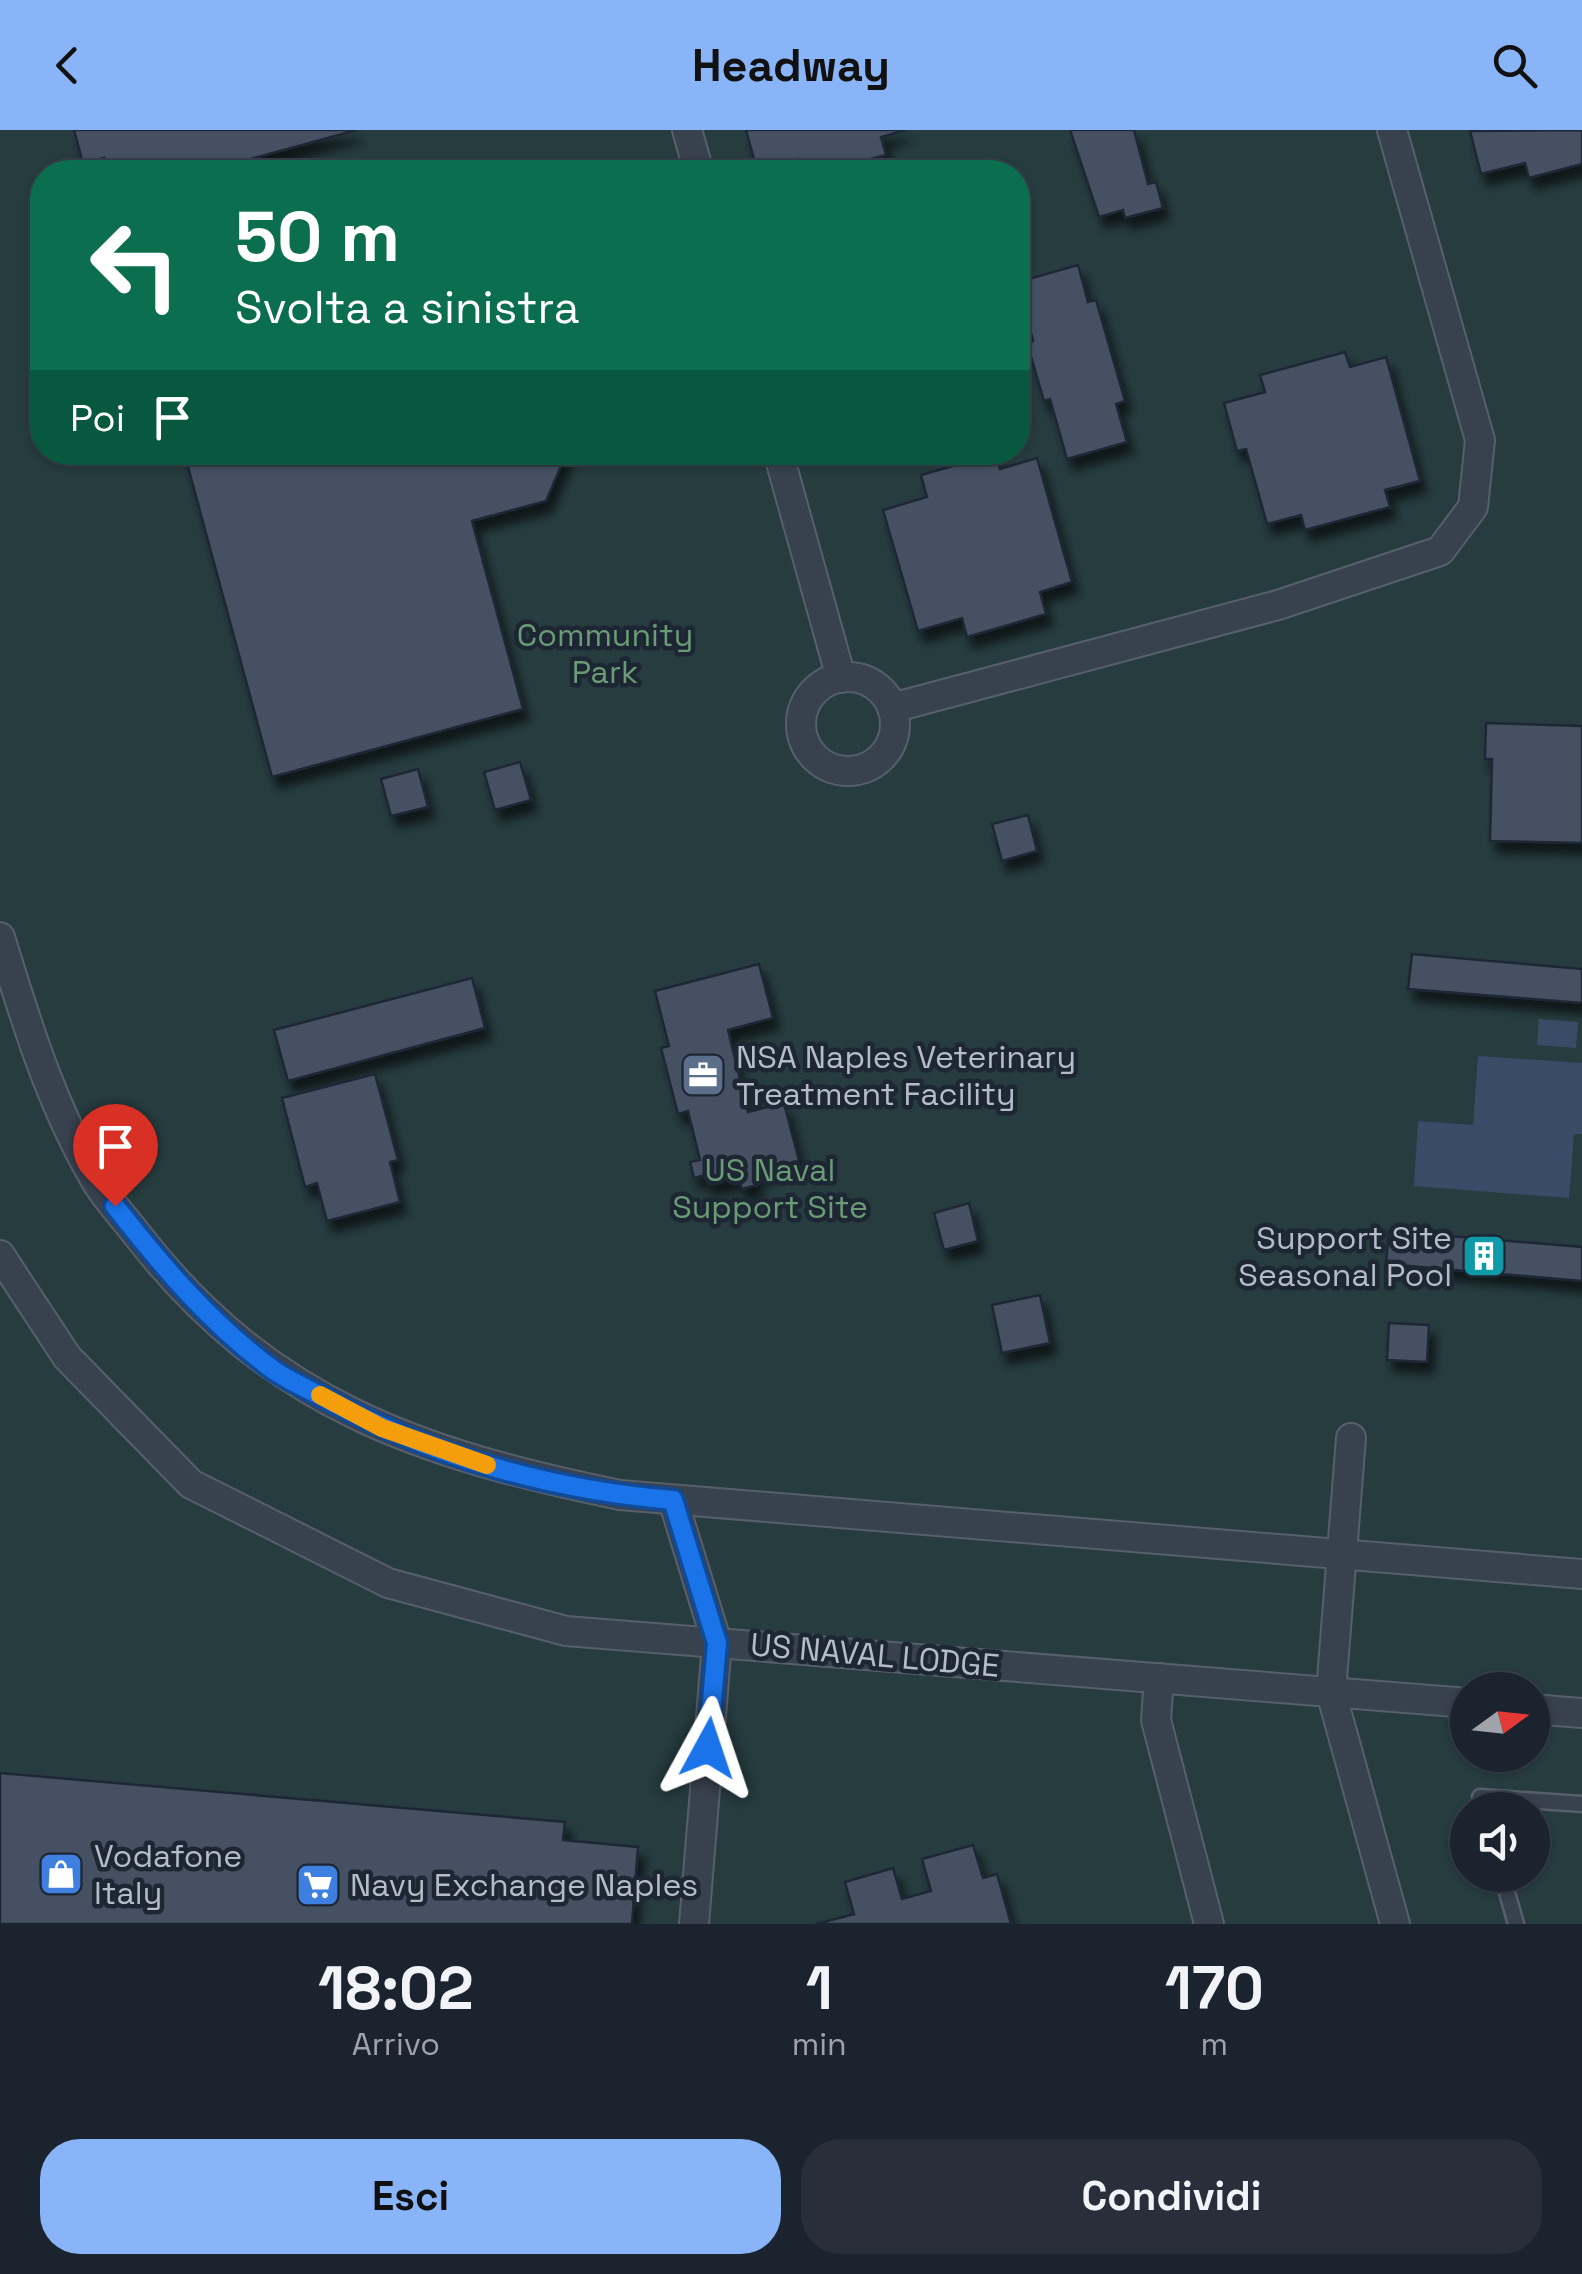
<!DOCTYPE html>
<html lang="it">
<head>
<meta charset="utf-8">
<style>
  :root { --surface:#1b232e; --page:#282f3a; --text:#f1f3f6; --muted:#a0a4aa; --line:#39404a; --accent:#8ab4f8 }
  body { margin:0; font-family:"Space Grotesk",sans-serif; background:var(--page); color:var(--text); height:100vh; display:flex; flex-direction:column; font-size:38px; white-space:nowrap }
  * { box-sizing:border-box; margin:0 }
  p { font-size:32px; color:var(--muted) }
  .icon { flex:none; width:55px; height:55px; fill:none; stroke:currentColor; stroke-width:2; stroke-linecap:round; stroke-linejoin:round }
  .map { position:relative; height:1794px; overflow:hidden }
  .details { display:flex; flex-direction:column; background:var(--surface); flex:1 }
  .details>* { flex:none }
  .top-card { position:absolute; left:30px; top:30px; width:1000px; height:305px; border-radius:40px; box-shadow:0 2px 8px #0004,0 0 0 2px var(--line); background:#0b6e4f; color:#fff; overflow:hidden }
  .needle { width:65px; rotate:75deg }
  .fabs { position:absolute; left:1450px; top:1542px; display:grid; gap:20px }
  .fabs a { display:grid; place-items:center; width:100px; height:100px; border-radius:50%; background:var(--surface); box-shadow:0 2px 8px #0004,0 0 0 2px var(--line); font-size:50px }
  .pin { position:absolute; display:grid; place-items:center; width:85px; height:85px; color:#fff; margin:-102px -42px; border-radius:50% 50% 50% 0; rotate:-45deg; box-shadow:0 0 10px #0007 }
  .pin .icon { rotate:45deg }
  .me { position:absolute; width:110px; margin:-55px; rotate:5deg; stroke-linejoin:round; filter:drop-shadow(0 0 8px #0008) }
  .turn { display:flex; align-items:center; gap:35px; height:210px; padding:0 40px; font-size:45px }
  .turn .icon { width:130px; height:130px; stroke-width:2.5 }
  .turn b { display:block; font-size:70px; line-height:85px }
  .then { display:flex; align-items:center; height:95px; padding:0 40px; background:#0003; gap:20px; font-size:38px }
  .eta { display:flex; justify-content:space-evenly; align-items:center; height:170px; text-align:center }
  .eta b { font-size:60px; font-weight:600; line-height:70px }
  .button { display:flex; gap:20px; margin-top:auto; padding:20px 40px }
  .button a { flex:1; height:115px; border-radius:40px; background:var(--accent); color:#111; font-size:40px; font-weight:600; line-height:115px; text-align:center }
  .button a+a { background:var(--page); color:var(--text) }
  header { display:flex; justify-content:space-between; align-items:center; height:130px; padding:0 40px; background:var(--accent); color:#111; font-size:45px; font-weight:600 }
  .map>svg:first-child { display:block }
</style>
</head>
<body>
<header><svg class="icon" aria-label="back" viewBox="0 0 24 24"><path d="M15 5l-7 7 7 7"/></svg>Headway<svg class="icon" aria-label="search" viewBox="0 0 24 24"><circle cx="10" cy="10" r="6"/><path d="M15 15l6 6"/></svg></header>
<div class="map">
<svg width="1582" height="1794" viewBox="0 0 1582 1794">
  <defs>
    <filter id="shadow"><feDropShadow dx="6" dy="11" stdDeviation="5" flood-color="#0009"/></filter>
  </defs>
  <rect width="100%" height="100%" fill="#242f3e"/>
  <!-- green -->
  <path fill="#263c3f" fill-rule="evenodd" d="M0,0H1582V1794H0ZM42,42H1018V322H42ZM1468,1560H1532V1625H1468ZM1468,1680H1532V1745H1468Z"/>
  <!-- water -->
  <g fill="#394c67">
    <path d="M1539,889L1578,892L1576,918L1537,915Z"/>
    <path d="M1478,926L1582,933V1004H1574L1569,1068L1414,1056L1418,991L1473,995Z"/>
  </g>
  <!-- building -->
  <g fill="#455162" stroke="#1f2835" stroke-width="2.5" filter="url(#shadow)">
    <path d="M74,0H357L232,34L234,42H108L104,28L83,33Z"/>
    <path d="M746,0H906L881,7L886,25L821,42H802L798,29L757,40Z"/>
    <path d="M1070,0H1134L1148,54L1156,52L1163,78L1125,88L1123,80L1099,87Z"/>
    <path d="M1582,0V34L1529,48L1525,33L1481,44L1470,1Z"/>
    <path d="M1078,135L1088,172L1096,170L1125,271L1116,274L1127,312L1067,329L1050,269L1044,271L1027,213L1033,211L1018,152Z"/>
    <path d="M1345,222L1350,237L1386,227L1420,351L1385,360L1390,377L1305,400L1301,385L1267,394L1246,319L1237,321L1224,273L1265,262L1260,245Z"/>
    <path d="M184,322H567L546,371L472,391L523,579L272,647Z"/>
    <path d="M995,324L1000,339L1037,328L1072,452L1040,462L1046,484L967,507L962,488L918,501L883,380L927,367L921,345Z"/>
    <path d="M1486,593L1582,596V713L1490,711L1492,629H1485Z"/>
    <path d="M520,632L531,670L495,680L484,642Z"/>
    <path d="M418,639L428,677L391,686L381,649Z"/>
    <path d="M1028,685L1037,721L1002,731L992,694Z"/>
    <path d="M1412,824L1582,839V873L1408,859Z"/>
    <path d="M759,834L773,888L728,900L748,982L784,973L799,1031L755,1043L757,1055L742,1059L738,1047L708,1054L705,1045L694,1048L690,1032L700,1030L688,981L678,984L661,918L669,916L655,861Z"/>
    <path d="M472,848L485,898L288,951L274,900Z"/>
    <path d="M375,944L398,1030L390,1032L400,1072L327,1091L317,1053L305,1057L282,968Z"/>
    <path d="M969,1073L978,1111L944,1120L934,1083Z"/>
    <path d="M1389,1101L1582,1117V1151L1386,1134Z"/>
    <path d="M1040,1165L1050,1213L1002,1223L992,1175Z"/>
    <path d="M1389,1193L1429,1195L1427,1232L1387,1230Z"/>
    <path d="M0,1643L565,1692L563,1710L638,1717L632,1794H0Z"/>
    <path d="M973,1715L983,1748L997,1744L1011,1794H816L854,1784L845,1752L893,1738L902,1769L931,1761L922,1729Z"/>
  </g>
  <g fill="none" stroke-linecap="round" stroke-linejoin="round">
    <defs>
      <g id="lane">
        <path d="M1483,1680L1480,1667L1582,1674"/>
        <path d="M1502,1745L1516,1794"/>
      </g>
      <g id="street">
        <path d="M687,0L699,42"/>
        <path d="M778,322L841,548"/>
        <circle cx="848" cy="594" r="47"/>
        <path d="M892,578L1278,475L1440,421L1473,377L1480,310L1392,0"/>
        <path d="M0,807C25,889 50,971 93,1046C105,1068 124,1087 139,1107C269,1274 420,1324 620,1365L1582,1444"/>
        <path d="M0,1125L67,1227L191,1354L388,1453L566,1501L1468,1573"/>
        <path d="M1351,1308L1331,1562L1395,1794"/>
        <path d="M673,1370L717,1513L694,1794"/>
        <path d="M1159,1548L1156,1590L1209,1794"/>
        <path d="M1532,1579L1582,1583"/>
      </g>
    </defs>
    <!-- lane casing -->
    <use href="#lane" stroke="#565f6c" stroke-width="19"/>
    <!-- street casing -->
    <use href="#street" stroke="#565f6c" stroke-width="32"/>
    <!-- lane -->
    <use href="#lane" stroke="#38414e" stroke-width="14"/>
    <!-- street -->
    <use href="#street" stroke="#38414e" stroke-width="28"/>
  </g>
  <g fill="none" stroke-linecap="round" stroke-linejoin="round">
    <defs>
      <path id="route" d="M115,1076C162,1136 210,1193 272,1239C290,1252 313,1261 332,1272C438,1328 554,1360 673,1370L717,1513L708,1618"/>
    </defs>
    <!-- route casing -->
    <use href="#route" stroke="#114b97" stroke-width="25"/>
    <!-- route -->
    <use href="#route" stroke="#1a73e8" stroke-width="18"/>
    <!-- slow -->
    <path stroke="#f59e0b" stroke-width="18" d="M320,1265L382,1298L487,1335"/>
  </g>
  <!-- icons -->
  <defs>
    <symbol id="office-square" viewBox="-11 -11 22 22"><rect x="-9" y="-9" width="18" height="18" rx="4" fill="#5c6f8a" stroke="#1d2633"/><path d="M-6-3h4V-5.5h4V-3h4V5H-6ZM-1-4.5V-3h2v-1.5ZM-6 0V1H6V0Z" fill="#fff"/></symbol>
    <symbol id="building-square" viewBox="-11 -11 22 22"><rect x="-9" y="-9" width="18" height="18" rx="4" fill="#0f9aa8" stroke="#1d2633"/><path d="M-4-6H4V6H1V3H-1V6H-4ZM-2.5-4.3h1.7v1.8h-1.7ZM.8-4.3h1.7v1.8H.8ZM-2.5-1h1.7V.8h-1.7ZM.8-1h1.7V.8H.8Z" fill="#fff"/></symbol>
    <symbol id="shop-square" viewBox="-11 -11 22 22"><rect x="-9" y="-9" width="18" height="18" rx="4" fill="#3f7fe0" stroke="#1d2633"/><path d="M-5-2.5h2.3a2.7 3.5 0 0 1 5.4 0H5L5.5 6h-11ZM-1.5-2.5h3a1.5 2.3 0 0 0-3 0Z" fill="#fff"/></symbol>
    <symbol id="supermarket-square" viewBox="-11 -11 22 22"><rect x="-9" y="-9" width="18" height="18" rx="4" fill="#3f7fe0" stroke="#1d2633"/><path d="M-6-5.5h2.5l.6 2H6L4.5 2H-2.5L-4.4-4H-6ZM-1.5 3.2a1.3 1.3 0 1 0 .1 0ZM3 3.2a1.3 1.3 0 1 0 .1 0Z" fill="#fff"/></symbol>
  </defs>
  <g fill-rule="evenodd">
    <use href="#office-square" x="678" y="920" width="50" height="50"/>
    <use href="#building-square" x="1459" y="1101" width="50" height="50"/>
    <use href="#shop-square" x="36" y="1719" width="50" height="50"/>
    <use href="#supermarket-square" x="293" y="1730" width="50" height="50"/>
  </g>
  <g text-anchor="middle" dominant-baseline="central" stroke-width="9" stroke-linejoin="round" paint-order="stroke">
    <!-- park labels -->
    <g font-size="32" fill="#6b9a76" stroke="#1d2633">
      <text x="605" y="505">Community<tspan x="605" dy="37">Park</tspan></text>
      <text x="770" y="1040">US Naval<tspan x="770" dy="37">Support Site</tspan></text>
    </g>
    <!-- poi labels -->
    <g font-size="32" fill="#b4bcc9" stroke="#1d2633" text-anchor="start">
      <text x="736" y="927">NSA Naples Veterinary<tspan x="736" dy="37">Treatment Facility</tspan></text>
      <text x="1452" y="1108" text-anchor="end">Support Site<tspan x="1452" dy="37">Seasonal Pool</tspan></text>
      <text x="94" y="1726">Vodafone<tspan x="94" dy="37">Italy</tspan></text>
      <text x="350" y="1755">Navy Exchange Naples</text>
    </g>
    <!-- street labels -->
    <g font-size="32" fill="#b4bcc9" stroke="#1d2633">
      <text transform="translate(875 1525) rotate(5)">US NAVAL LODGE</text>
    </g>
  </g>
</svg>
<div class="fabs">
<a><svg class="needle" viewBox="-14 -14 28 28"><path d="M0-13l5 13h-10z" fill="#e53935"/><path d="M0 13l5-13h-10z" fill="#a0a4aa"/></svg></a>
<a><svg class="icon" aria-label="sound" viewBox="0 0 24 24"><path d="M4 9h4l5-4v14l-5-4H4zM17 9q2 3 0 6"/></svg></a>
</div>
<div class="pin" style="left:115px;top:1076px;background:#d93025"><svg class="icon" aria-label="arrive" viewBox="0 0 24 24"><path d="M6 21V4h12l-3 4 3 4H6"/></svg></div>
<svg class="me" style="left:708px;top:1618px" viewBox="-20 -20 40 40"><path d="M0-17L14 15 0 8-14 15z" fill="#1a73e8" stroke="#fff" stroke-width="4"/></svg>
<div class="top-card">
<div class="turn"><svg class="icon" aria-label="left" viewBox="0 0 24 24"><path d="M17 20v-9H6M10 6l-5 5 5 5"/></svg><div><b>50 m</b>Svolta a sinistra</div></div>
<div class="then">Poi<svg class="icon" aria-label="arrive" viewBox="0 0 24 24"><path d="M6 21V4h12l-3 4 3 4H6"/></svg></div>
</div>
</div>
<section class="details">
<div class="eta">
<div><b>18:02</b><p>Arrivo</p></div>
<div><b>1</b><p>min</p></div>
<div><b>170</b><p>m</p></div>
</div>
<div class="button"><a>Esci</a><a>Condividi</a></div>
</section>
</body>
</html>
